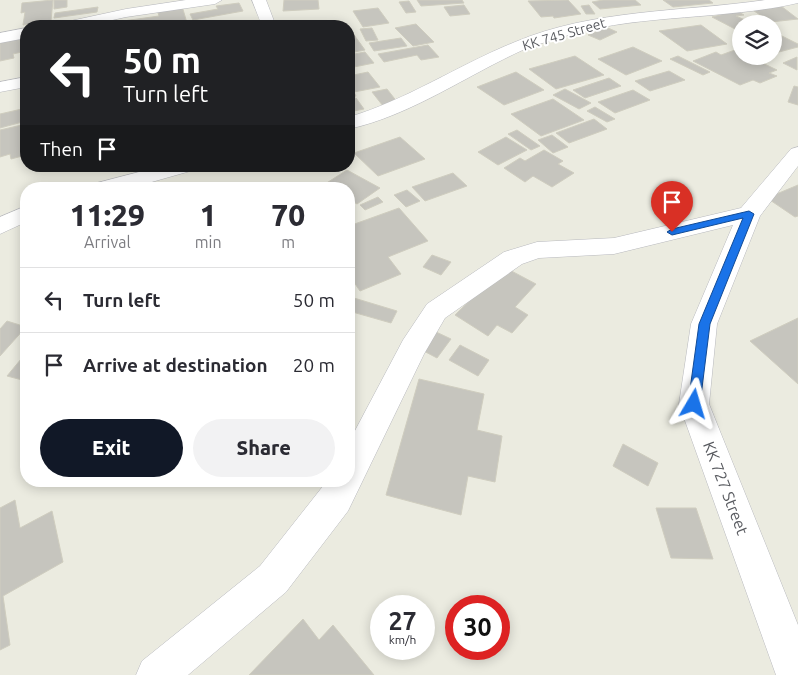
<!DOCTYPE html>
<html lang="en">
<head>
<meta charset="utf-8">
<style>
  :root { --surface:#fff; --page:#f2f2f3; --text:#2b2b33; --muted:#7c7c81; --line:#e1e1e2; --accent:#111827 }
  body { margin:0; font-family:Ubuntu,sans-serif; background:var(--page); color:var(--text); height:100vh; display:flex; flex-direction:column; font-size:19px; white-space:nowrap }
  * { box-sizing:border-box; margin:0 }
  p { font-size:16px; color:var(--muted) }
  .icon { flex:none; width:28px; height:28px; fill:none; stroke:currentColor; stroke-width:2; stroke-linecap:round; stroke-linejoin:round }
  .map { position:relative; flex:1; overflow:hidden }
  .details { position:absolute; left:20px; top:182px; width:335px; height:305px; display:flex; flex-direction:column; background:var(--surface); border-radius:20px; box-shadow:0 2px 12px #0003 }
  .details>* { flex:none }
  .hud { position:absolute; left:20px; top:20px; width:335px; height:152px; border-radius:20px; box-shadow:0 2px 12px #0003; background:#202124; color:#fff; overflow:hidden }
  .fabs { position:absolute; left:732px; top:15px; display:grid; gap:10px }
  .fabs a { display:grid; place-items:center; width:50px; height:50px; border-radius:50%; background:var(--surface); box-shadow:0 2px 12px #0003; font-size:25px }
  .speed { position:absolute; left:370px; top:595px; display:flex; gap:10px; font-size:25px; font-weight:700; text-align:center }
  .speed>* { display:grid; place-content:center; width:65px; height:65px; border-radius:50%; background:var(--surface); box-shadow:0 2px 12px #0003; line-height:1 }
  .speed small { font-size:12px; font-weight:400 }
  .speed .limit { border:8px solid #d22; background:#fff; color:#111 }
  .pin { position:absolute; display:grid; place-items:center; width:42px; height:42px; color:#fff; margin:-51px -21px; border-radius:50% 50% 50% 0; rotate:-45deg; box-shadow:0 0 5px #0007 }
  .pin .icon { rotate:45deg }
  .me { position:absolute; width:55px; margin:-28px; rotate:7deg; stroke-linejoin:round; filter:drop-shadow(0 0 4px #0008) }
  .turn { display:flex; align-items:center; gap:18px; height:105px; padding:0 20px; font-size:22px }
  .turn .icon { width:65px; height:65px; stroke-width:2.5 }
  .turn b { display:block; font-size:35px; line-height:42px }
  .then { display:flex; align-items:center; height:48px; padding:0 20px; background:#0003; gap:10px; font-size:19px }
  .eta { display:flex; justify-content:space-evenly; align-items:center; height:85px; text-align:center }
  .eta b { font-size:30px; font-weight:800; line-height:35px }
  .primary-button { display:flex; gap:10px; margin-top:auto; padding:10px 20px }
  .primary-button a { flex:1; height:58px; border-radius:30px; background:var(--accent); color:#fff; font-size:20px; font-weight:800; line-height:58px; text-align:center }
  .primary-button a+a { background:var(--page); color:var(--text) }
  ul { padding:0; list-style:none }
  li { display:flex; align-items:center; gap:15px; height:65px; padding:0 20px; border-top:1px solid var(--line) }
  li div { flex:1 }
  li b { display:block; font-size:19px }
  li em { font-style:normal }
  .map>svg:first-child { display:block }
</style>
</head>
<body>
<div class="map">
<svg width="798" height="675" viewBox="0 0 798 675">
  <rect width="100%" height="100%" fill="#ebebe0"/>
  <!-- building -->
  <g fill="#c6c5be" stroke="#cfcdbf">
    <path d="M53,0L51,21L23,25L25,12L21,13L22,3Z"/>
    <path d="M54,0H67V7L54,9Z"/>
    <path d="M284,0H318L319,9L283,11Z"/>
    <path d="M417,0H462L464,3L421,6Z"/>
    <path d="M568,0L581,14L554,18L553,16L541,17L528,1Z"/>
    <path d="M603,0H635L641,5L600,9L592,2Z"/>
    <path d="M663,0H709L713,3L673,7Z"/>
    <path d="M409,1L416,12L406,13L399,2Z"/>
    <path d="M239,3L243,11L193,20L190,14L218,9L216,6Z"/>
    <path d="M464,5L470,14L450,16L444,7Z"/>
    <path d="M589,5L595,14H586L581,6Z"/>
    <path d="M182,6L187,23L165,26H123V21L159,16L157,10Z"/>
    <path d="M781,6L798,19L771,22L751,9Z"/>
    <path d="M98,7L97,12L54,18L55,13Z"/>
    <path d="M378,8L389,23L363,27L353,11Z"/>
    <path d="M737,11L744,15L736,16L754,24H741V28L735,29L712,17Z"/>
    <path d="M117,20L119,26H80Z"/>
    <path d="M416,24L434,42L413,46L395,28Z"/>
    <path d="M701,25L727,44L687,51L659,31Z"/>
    <path d="M606,27L617,32L600,40L588,35Z"/>
    <path d="M349,28L365,50L349,53Z"/>
    <path d="M372,28L378,40L366,41L360,29Z"/>
    <path d="M774,32L798,44V47L779,52L774,51Z"/>
    <path d="M26,36V51L13,54L14,58L0,61V41Z"/>
    <path d="M401,38L407,46L374,51L369,43Z"/>
    <path d="M428,45L439,57L421,60L417,55L384,62L378,54Z"/>
    <path d="M633,47L662,61L626,75L598,59Z"/>
    <path d="M735,50L741,53V56H748L777,70L769,73L777,76L760,83L753,80L740,85L693,61L716,52L721,55Z"/>
    <path d="M365,52L374,63L349,68V55Z"/>
    <path d="M575,56L604,75L556,89L529,69Z"/>
    <path d="M678,56L710,72L703,75L670,59Z"/>
    <path d="M797,57V70L783,63Z"/>
    <path d="M669,71L685,80L650,91L635,81Z"/>
    <path d="M368,72L380,87L354,92L356,96L349,98V76Z"/>
    <path d="M516,72L544,90L504,105L477,87Z"/>
    <path d="M609,78L621,86L585,98L573,90Z"/>
    <path d="M794,86L798,87V105L788,102Z"/>
    <path d="M387,89L398,103L383,106L372,92Z"/>
    <path d="M565,89L591,103L579,109L553,95Z"/>
    <path d="M633,90L650,100L615,113L598,102Z"/>
    <path d="M356,98L364,109L349,112V100Z"/>
    <path d="M553,99L584,120L541,136L511,114Z"/>
    <path d="M595,107L615,119L607,122L587,111Z"/>
    <path d="M26,108V121L0,128V114Z"/>
    <path d="M594,119L607,129L569,143L556,133Z"/>
    <path d="M26,124V155L11,159L10,154L0,157V130Z"/>
    <path d="M517,130L540,146L531,150L508,134Z"/>
    <path d="M552,135L568,147L553,153L538,140Z"/>
    <path d="M400,137L425,159L378,176L354,153Z"/>
    <path d="M506,137L527,150L498,165L478,152Z"/>
    <path d="M544,150L563,161L558,164L574,173L552,187L533,176L525,182L504,168L520,158L525,161Z"/>
    <path d="M347,170L380,188L357,204L349,199V189H332L325,184Z"/>
    <path d="M453,173L467,186L425,201L412,187Z"/>
    <path d="M798,185V216L795,217L767,198Z"/>
    <path d="M407,190L420,201L406,207L394,195Z"/>
    <path d="M378,197L383,202L365,210L360,205Z"/>
    <path d="M399,208L428,241L388,257L401,274L360,291L349,275V226Z"/>
    <path d="M432,255L451,262L441,275L423,267Z"/>
    <path d="M504,267L536,284L515,307L528,315L512,333L497,325L488,336L455,315Z"/>
    <path d="M354,298L397,311L391,323L349,311Z"/>
    <path d="M798,318V384L750,341Z"/>
    <path d="M7,321L26,327L0,356V329Z"/>
    <path d="M434,331L451,339L437,358L420,349Z"/>
    <path d="M460,345L489,360L478,376L449,360Z"/>
    <path d="M26,353V381L7,376Z"/>
    <path d="M419,379L484,394L477,430L502,436L495,482L468,476L461,515L386,495Z"/>
    <path d="M623,444L658,463L648,486L613,466Z"/>
    <path d="M15,500L20,528L52,511L63,562L3,596L10,645L0,650V508Z"/>
    <path d="M656,508H696L713,559L671,558Z"/>
    <path d="M303,619L319,640L333,625L374,675H249Z"/>
  </g>
  <g fill="none" stroke-linecap="round" stroke-linejoin="round">
    <defs>
      <g id="minor">
        <path d="M186,0H222L215,4L126,17L85,26H58L61,23L126,9Z"/>
        <path d="M252,0H266L274,21L271,26H257L260,21Z"/>
        <path d="M765,0H798V3C724,20 645,14 572,34C557,39 540,43 525,49C467,75 412,115 349,129V117C407,100 458,65 515,42C593,9 682,12 765,0Z"/>
        <path d="M26,28V38L0,43V33Z"/>
        <path d="M26,77V87L0,92V82Z"/>
        <path d="M798,147V166L760,216L717,324L709,404L798,625V675H776L679,404L691,324L733,225L614,254L539,258L522,264L445,318L424,354L348,511L286,592L188,675H136L142,661L260,566L327,481H349V442L403,340L427,304L504,252L537,242L614,238L741,208L791,149Z"/>
        <path d="M162,166H197L194,170L127,189H90L93,184Z"/>
        <path d="M26,206V222L0,234V217Z"/>
      </g>
    </defs>
    <!-- minor casing -->
    <use href="#minor" stroke="#b8b9be" stroke-width="1"/>
    <!-- minor -->
    <use href="#minor" fill="#fff" fill-rule="evenodd"/>
  </g>
  <!-- route -->
  <path fill="#1a73e8" stroke="#114b97" d="M749,211L754,214L710,324L700,404L694,410L688,404L699,324L743,218L672,235L667,232L672,229Z"/>
  <g text-anchor="middle" dominant-baseline="central" stroke-width="4" stroke-linejoin="round" paint-order="stroke">
    <!-- far-street labels -->
    <g font-size="14" fill="#595b60" stroke="#fff">
      <text transform="translate(564 34) rotate(-16)">KK 745 Street</text>
    </g>
    <!-- street labels -->
    <g font-size="16" fill="#595b60" stroke="#fff">
      <text transform="translate(726 488) rotate(69)">KK 727 Street</text>
    </g>
  </g>
</svg>
<div class="fabs">
<a><svg class="icon" aria-label="layers" viewBox="0 0 24 24"><path d="M12 4l9 5-9 5-9-5zM3 14l9 5 9-5"/></svg></a>
</div>
<div class="speed"><div>27<small>km/h</small></div><div class="limit">30</div></div>
<div class="pin" style="left:672px;top:232px;background:#d93025"><svg class="icon" aria-label="arrive" viewBox="0 0 24 24"><path d="M6 21V4h12l-3 4 3 4H6"/></svg></div>
<svg class="me" style="left:694px;top:404px" viewBox="-20 -20 40 40"><path d="M0-17L14 15 0 8-14 15z" fill="#1a73e8" stroke="#fff" stroke-width="4"/></svg>
<div class="hud">
<div class="turn"><svg class="icon" aria-label="left" viewBox="0 0 24 24"><path d="M17 20v-9H6M10 6l-5 5 5 5"/></svg><div><b>50 m</b>Turn left</div></div>
<div class="then">Then<svg class="icon" aria-label="arrive" viewBox="0 0 24 24"><path d="M6 21V4h12l-3 4 3 4H6"/></svg></div>
</div>
<section class="details">
<div class="eta">
<div><b>11:29</b><p>Arrival</p></div>
<div><b>1</b><p>min</p></div>
<div><b>70</b><p>m</p></div>
</div>
<ul>
<li><svg class="icon" aria-label="left" viewBox="0 0 24 24"><path d="M17 20v-9H6M10 6l-5 5 5 5"/></svg><div><b>Turn left</b></div><em>50 m</em></li>
<li><svg class="icon" aria-label="arrive" viewBox="0 0 24 24"><path d="M6 21V4h12l-3 4 3 4H6"/></svg><div><b>Arrive at destination</b></div><em>20 m</em></li>
</ul>
<div class="primary-button"><a>Exit</a><a>Share</a></div>
</section>
</div>
</body>
</html>
